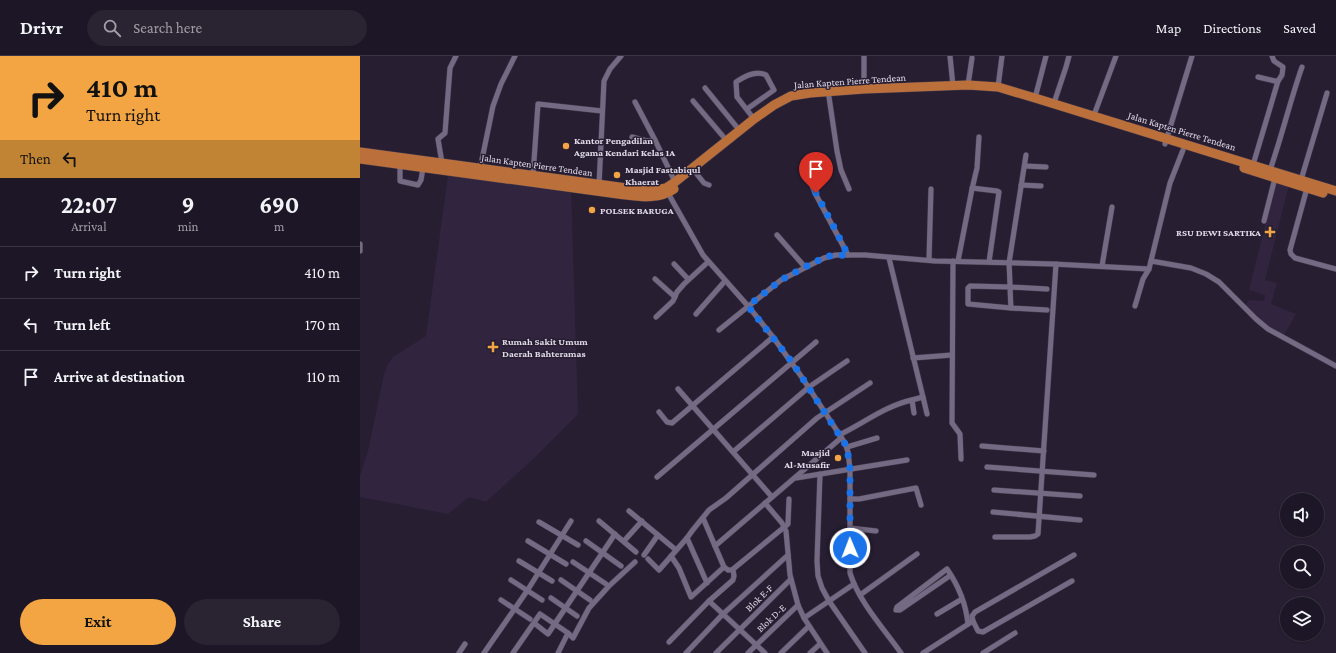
<!DOCTYPE html>
<html lang="en">
<head>
<meta charset="utf-8">
<style>
  :root { --surface:#1d1626; --page:#2a2332; --text:#f1f3f6; --muted:#a09fa7; --line:#3b3543; --accent:#f2a542 }
  body { margin:0; font-family:"Crimson Pro",serif; background:var(--page); color:var(--text); height:100vh; display:flex; flex-direction:column; font-size:15px; white-space:nowrap }
  * { box-sizing:border-box; margin:0 }
  p { font-size:13px; color:var(--muted) }
  .icon { flex:none; width:22px; height:22px; fill:none; stroke:currentColor; stroke-width:2; stroke-linecap:round; stroke-linejoin:round }
  .map { position:relative; flex:1; overflow:hidden }
  .panel { display:flex; flex-direction:column; background:var(--surface); width:360px }
  .panel>* { flex:none }
  .hud { background:#f2a542; color:#111; overflow:hidden }
  .controls { position:absolute; left:920px; top:437px; display:grid; gap:8px }
  .controls a { display:grid; place-items:center; width:44px; height:44px; border-radius:50%; background:var(--surface); box-shadow:0 1px 3px #0004,0 0 0 1px var(--line); font-size:20px }
  .pin { position:absolute; display:grid; place-items:center; width:34px; height:34px; color:#fff; margin:-41px -17px; border-radius:50% 50% 50% 0; rotate:-45deg; box-shadow:0 0 4px #0007 }
  .pin .icon { rotate:45deg }
  .me { position:absolute; width:44px; margin:-22px; rotate:359deg; stroke-linejoin:round; filter:drop-shadow(0 0 3px #0008) }
  .turn { display:flex; align-items:center; gap:14px; height:84px; padding:0 20px; font-size:18px }
  .turn .icon { width:52px; height:52px; stroke-width:2.5 }
  .turn b { display:block; font-size:28px; line-height:34px }
  .then { display:flex; align-items:center; height:38px; padding:0 20px; background:#0003; gap:8px; font-size:15px }
  .eta { display:flex; justify-content:space-evenly; align-items:center; height:68px; text-align:center }
  .eta b { font-size:24px; font-weight:700; line-height:28px }
  .action { display:flex; gap:8px; margin-top:auto; padding:8px 20px }
  .action a { flex:1; height:46px; border-radius:24px; background:var(--accent); color:#111; font-size:16px; font-weight:700; line-height:46px; text-align:center }
  .action a+a { background:var(--page); color:var(--text) }
  ul { padding:0; list-style:none }
  li { display:flex; align-items:center; gap:12px; height:52px; padding:0 20px; border-top:1px solid var(--line) }
  li div { flex:1 }
  li b { display:block; font-size:15px }
  li em { font-style:normal }
  header { display:flex; align-items:center; gap:24px; box-sizing:border-box; height:56px; padding:0 20px; background:var(--surface); border-bottom:1px solid var(--line) }
  header strong { font-size:19px }
  nav { display:flex; gap:22px; margin-inline-start:auto; font-size:14px }
  .search { width:280px; height:36px; background:var(--page); display:flex; align-items:center; gap:10px; box-sizing:border-box; padding:0 14px; border-radius:22px; color:var(--muted); font-size:15px }
  main { display:flex; flex:1; min-height:0 }
  .map>svg:first-child { display:block }
</style>
</head>
<body>
<header>
<strong>Drivr</strong>
<div class="search"><svg class="icon" aria-label="search" viewBox="0 0 24 24"><circle cx="10" cy="10" r="6"/><path d="M15 15l6 6"/></svg>Search here</div>
<nav><a>Map</a><a>Directions</a><a>Saved</a></nav>
</header>
<main>
<section class="panel">
<div class="hud">
<div class="turn"><svg class="icon" aria-label="right" viewBox="0 0 24 24"><path d="M7 20v-9h11M14 6l5 5-5 5"/></svg><div><b>410 m</b>Turn right</div></div>
<div class="then">Then<svg class="icon" aria-label="left" viewBox="0 0 24 24"><path d="M17 20v-9H6M10 6l-5 5 5 5"/></svg></div>
</div>
<div class="eta">
<div><b>22:07</b><p>Arrival</p></div>
<div><b>9</b><p>min</p></div>
<div><b>690</b><p>m</p></div>
</div>
<ul>
<li><svg class="icon" aria-label="right" viewBox="0 0 24 24"><path d="M7 20v-9h11M14 6l5 5-5 5"/></svg><div><b>Turn right</b></div><em>410 m</em></li>
<li><svg class="icon" aria-label="left" viewBox="0 0 24 24"><path d="M17 20v-9H6M10 6l-5 5 5 5"/></svg><div><b>Turn left</b></div><em>170 m</em></li>
<li><svg class="icon" aria-label="arrive" viewBox="0 0 24 24"><path d="M6 21V4h12l-3 4 3 4H6"/></svg><div><b>Arrive at destination</b></div><em>110 m</em></li>
</ul>
<div class="action"><a>Exit</a><a>Share</a></div>
</section>
<div class="map">
<svg width="976" height="597" viewBox="0 0 976 597">
  <rect width="100%" height="100%" fill="#271e32"/>
  <!-- built -->
  <g fill="#30243f">
    <path d="M89,112L211,131L218,358L170,406L126,446L109,441L88,458L0,441V420L8,395L24,318L28,308L33,301L66,280Z"/>
    <path d="M916,125L929,129L905,224L917,227L911,248L936,258L923,281L913,275L884,251L889,244L904,245L905,239L889,234Z"/>
  </g>
  <g fill="none" stroke-linecap="round" stroke-linejoin="round">
    <defs>
      <g id="street">
        <path d="M504,0V33"/>
        <path d="M590,0L593,30"/>
        <path d="M912,0L914,5L923,11L922,19L918,25"/>
        <path d="M608,29L612,2"/>
        <path d="M638,31L642,0"/>
        <path d="M345,32L380,75"/>
        <path d="M469,41L477,95L481,114L489,133"/>
        <path d="M675,42L686,0"/>
        <path d="M333,45L367,85"/>
        <path d="M275,46L295,84L315,126"/>
        <path d="M694,47L706,11L709,0"/>
        <path d="M387,53L414,34L406,19C396,14 385,20 376,26L377,41L394,63"/>
        <path d="M734,59L756,0"/>
        <path d="M272,81L287,85L295,84"/>
        <path d="M805,88L832,0"/>
        <path d="M666,99L649,207C650,222 650,237 651,252L608,248V232L610,230L650,231L687,233"/>
        <path d="M82,107L78,83L85,77L90,12L96,0"/>
        <path d="M40,109V125L58,129L61,124L63,112"/>
        <path d="M893,109L918,25H915L898,21"/>
        <path d="M665,110L686,111"/>
        <path d="M120,113L133,50L141,28L155,0"/>
        <path d="M910,114C922,80 930,45 942,11"/>
        <path d="M336,117L344,127L349,129"/>
        <path d="M447,117L455,137L488,199"/>
        <path d="M173,119L178,48L242,55"/>
        <path d="M941,124L967,37"/>
        <path d="M239,129L244,25L250,13L261,0"/>
        <path d="M661,129L681,130"/>
        <path d="M612,132L637,135L639,136L629,206"/>
        <path d="M947,132L930,194L931,198L935,202L976,213"/>
        <path d="M308,137L343,199L388,250L413,281L441,320L485,387L488,396L490,413V517C499,546 524,573 541,597"/>
        <path d="M904,165L915,122"/>
        <path d="M417,179L445,211"/>
        <path d="M0,188V195"/>
        <path d="M529,202L563,341L552,344"/>
        <path d="M569,204L571,133"/>
        <path d="M593,205L592,367L600,378L601,403"/>
        <path d="M598,205L612,133L617,112L619,81"/>
        <path d="M791,205L831,212L846,218L859,226L896,263L908,273L976,310"/>
        <path d="M314,208L328,223"/>
        <path d="M742,210L752,151"/>
        <path d="M295,223L315,241"/>
        <path d="M775,250L783,223L789,213L810,127L823,94"/>
        <path d="M651,252L687,254"/>
        <path d="M336,258L365,225"/>
        <path d="M296,261L313,245L317,236L324,228L348,206"/>
        <path d="M359,274L421,224L464,202L476,199H505L575,205L693,208L789,213"/>
        <path d="M553,302L592,299"/>
        <path d="M318,333L412,441"/>
        <path d="M563,341L567,358"/>
        <path d="M299,356L307,366L312,367L413,281"/>
        <path d="M479,379C504,367 525,350 552,344L554,357"/>
        <path d="M622,390L684,395"/>
        <path d="M487,391L517,382"/>
        <path d="M373,396L449,331L487,305"/>
        <path d="M627,411L734,419"/>
        <path d="M460,418L457,505L458,520L462,532L469,545L505,597"/>
        <path d="M297,421L456,286"/>
        <path d="M436,422L547,404"/>
        <path d="M634,434L720,440"/>
        <path d="M490,443H499L556,432L561,449"/>
        <path d="M405,447L422,467L426,475L430,519L438,549L444,562L494,528"/>
        <path d="M269,455L316,494"/>
        <path d="M633,456L720,464"/>
        <path d="M343,462L364,511L368,514H372L428,468L429,443"/>
        <path d="M239,465L276,496"/>
        <path d="M179,466L218,489"/>
        <path d="M490,472L516,475"/>
        <path d="M635,481H670L675,480L678,478L696,208"/>
        <path d="M327,482L347,527"/>
        <path d="M168,485L206,508"/>
        <path d="M226,485L261,510"/>
        <path d="M264,485L282,465"/>
        <path d="M355,490L481,382"/>
        <path d="M284,499L298,479"/>
        <path d="M311,500L319,512L331,541L364,511"/>
        <path d="M288,503L299,514L327,482L332,475L349,454L366,442L457,362L510,327"/>
        <path d="M159,505L192,525"/>
        <path d="M213,506L246,528"/>
        <path d="M591,519L540,554H536L537,551L587,513C598,529 606,548 608,568"/>
        <path d="M151,524L182,544"/>
        <path d="M201,524L230,544"/>
        <path d="M500,539L557,498"/>
        <path d="M191,542L217,560"/>
        <path d="M141,544L170,563"/>
        <path d="M349,545L405,597"/>
        <path d="M577,558L602,543"/>
        <path d="M444,562L467,597"/>
        <path d="M613,565L612,560L615,556L714,499"/>
        <path d="M174,567L188,578L255,478"/>
        <path d="M309,586L349,545L373,524L374,520L373,514"/>
        <path d="M99,597L105,588"/>
        <path d="M124,597L167,535L211,465"/>
        <path d="M153,597L180,558L208,577"/>
        <path d="M198,597L208,577L213,582L229,552L249,530L275,506"/>
        <path d="M326,597L363,558L428,499"/>
        <path d="M356,597L431,523"/>
        <path d="M388,597L438,549"/>
        <path d="M421,597L449,570"/>
        <path d="M450,597L460,588"/>
        <path d="M563,597L613,565L618,575L623,576L712,525"/>
        <path d="M623,597L655,577"/>
      </g>
      <g id="highway">
        <path d="M0,96L289,135L306,132L315,126L394,63L414,49L431,40L450,37L504,33L608,29L638,31L675,42L976,135"/>
        <path d="M0,103L258,138C277,140 297,145 314,133"/>
        <path d="M884,112L963,137"/>
      </g>
    </defs>
    <!-- street casing -->
    <use href="#street" stroke="#423a4c" stroke-width="6"/>
    <!-- highway casing -->
    <use href="#highway" stroke="#423a4c" stroke-width="10"/>
    <!-- street -->
    <use href="#street" stroke="#756a83" stroke-width="5"/>
    <!-- highway -->
    <use href="#highway" stroke="#bb703c" stroke-width="9"/>
  </g>
  <g fill="none" stroke-linecap="round" stroke-linejoin="round">
    <!-- route -->
    <path stroke="#1a73e8" stroke-width="7" stroke-dasharray="0 12.6" d="M456,137L476,175L488,199L467,200L445,211L421,224L388,250L432,306L487,391L490,413V492"/>
  </g>
  <!-- markers -->
  <g fill="#f2a542" stroke="#271e32" stroke-width="1.5">
    <circle cx="206" cy="90" r="4"/>
    <circle cx="257" cy="119" r="4"/>
    <circle cx="232" cy="154" r="4"/>
    <path d="M908 170h4v4h4v4h-4v4h-4v-4h-4v-4h4z"/>
    <path d="M131 285h4v4h4v4h-4v4h-4v-4h-4v-4h4z"/>
    <circle cx="478" cy="402" r="4"/>
  </g>
  <g text-anchor="middle" dominant-baseline="central" stroke-width="3" stroke-linejoin="round" paint-order="stroke">
    <!-- street labels -->
    <g font-size="10" fill="#e1dbe9" stroke="#271e32">
      <text transform="translate(490 25) rotate(-4)">Jalan Kapten Pierre Tendean</text>
      <text transform="translate(822 75) rotate(17)">Jalan Kapten Pierre Tendean</text>
      <text transform="translate(177 109) rotate(8)">Jalan Kapten Pierre Tendean</text>
      <text transform="translate(399 542) rotate(-44)">Blok E-F</text>
      <text transform="translate(411 562) rotate(-43)">Blok D-E</text>
    </g>
    <!-- poi labels -->
    <g font-size="10" font-weight="bold" fill="#e1dbe9" stroke="#271e32" text-anchor="start">
      <text x="214" y="84">Kantor Pengadilan<tspan x="214" dy="12">Agama Kendari Kelas 1A</tspan></text>
      <text x="265" y="113">Masjid Fastabiqul<tspan x="265" dy="12">Khaerat</tspan></text>
      <text x="240" y="154">POLSEK BARUGA</text>
      <text x="901" y="176" text-anchor="end">RSU DEWI SARTIKA</text>
      <text x="142" y="285">Rumah Sakit Umum<tspan x="142" dy="12">Daerah Bahteramas</tspan></text>
      <text x="470" y="396" text-anchor="end">Masjid<tspan x="470" dy="12">Al-Musafir</tspan></text>
    </g>
  </g>
</svg>
<div class="controls">
<a><svg class="icon" aria-label="sound" viewBox="0 0 24 24"><path d="M4 9h4l5-4v14l-5-4H4zM17 9q2 3 0 6"/></svg></a>
<a><svg class="icon" aria-label="search" viewBox="0 0 24 24"><circle cx="10" cy="10" r="6"/><path d="M15 15l6 6"/></svg></a>
<a><svg class="icon" aria-label="layers" viewBox="0 0 24 24"><path d="M12 4l9 5-9 5-9-5zM3 14l9 5 9-5"/></svg></a>
</div>
<div class="pin" style="left:456px;top:137px;background:#d93025"><svg class="icon" aria-label="arrive" viewBox="0 0 24 24"><path d="M6 21V4h12l-3 4 3 4H6"/></svg></div>
<svg class="me" style="left:490px;top:492px" viewBox="-20 -20 40 40"><circle r="17" fill="#1a73e8" stroke="#fff" stroke-width="3"/><path d="M0-11L8 9 0 5-8 9z" fill="#fff"/></svg>
</div>
</main>
</body>
</html>
